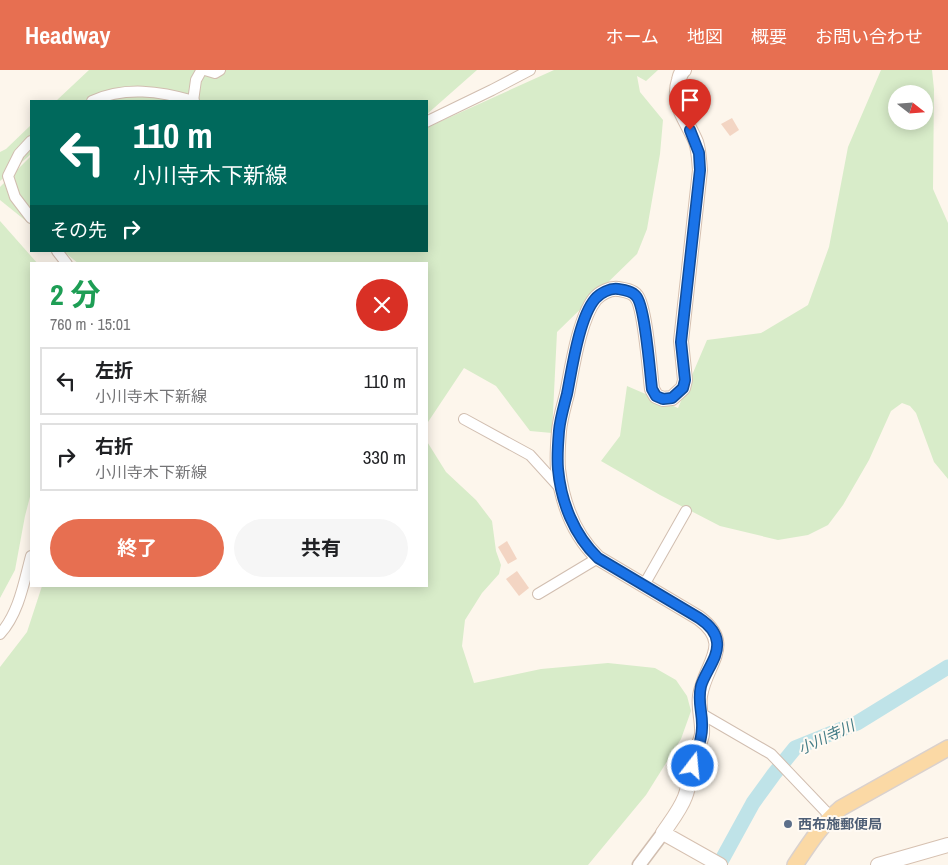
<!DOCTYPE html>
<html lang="ja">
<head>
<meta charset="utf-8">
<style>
  :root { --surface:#fff; --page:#f6f6f6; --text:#202124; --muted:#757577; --line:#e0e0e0; --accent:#e76f51 }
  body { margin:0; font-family:"Archivo Narrow","Noto Sans JP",sans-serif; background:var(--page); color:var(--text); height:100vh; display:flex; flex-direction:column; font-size:19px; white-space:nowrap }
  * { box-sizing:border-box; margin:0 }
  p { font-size:16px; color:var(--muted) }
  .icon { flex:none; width:28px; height:28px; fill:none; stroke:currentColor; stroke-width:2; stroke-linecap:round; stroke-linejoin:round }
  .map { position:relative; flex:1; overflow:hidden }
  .sheet { position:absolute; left:30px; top:192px; width:398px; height:325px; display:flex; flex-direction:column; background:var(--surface); border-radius:0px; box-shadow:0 2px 12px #0003 }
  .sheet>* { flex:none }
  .hud { position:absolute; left:30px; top:30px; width:398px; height:152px; border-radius:0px; box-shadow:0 2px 12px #0003; background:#00695c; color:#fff; overflow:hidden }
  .needle { width:32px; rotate:107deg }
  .buttons { position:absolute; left:888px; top:15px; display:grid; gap:10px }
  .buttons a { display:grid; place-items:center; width:45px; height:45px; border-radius:50%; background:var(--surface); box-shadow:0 2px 12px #0003; font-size:25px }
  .pin { position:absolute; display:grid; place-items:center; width:42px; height:42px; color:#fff; margin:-51px -21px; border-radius:50% 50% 50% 0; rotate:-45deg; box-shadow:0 0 5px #0007 }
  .pin .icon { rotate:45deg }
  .me { position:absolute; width:55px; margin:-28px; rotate:16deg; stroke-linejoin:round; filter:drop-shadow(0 0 4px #0008) }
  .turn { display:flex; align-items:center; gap:18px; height:105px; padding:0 20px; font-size:22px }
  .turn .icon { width:65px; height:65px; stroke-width:2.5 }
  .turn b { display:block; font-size:35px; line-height:42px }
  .then { display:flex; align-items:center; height:48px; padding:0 20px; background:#0003; gap:10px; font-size:19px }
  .round { display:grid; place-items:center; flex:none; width:52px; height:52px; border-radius:26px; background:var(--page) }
  .head { display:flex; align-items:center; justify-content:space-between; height:85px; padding:0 20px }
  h1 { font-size:30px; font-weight:700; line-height:38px; color:#1e9e55 }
  .cta { display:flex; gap:10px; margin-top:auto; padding:10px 20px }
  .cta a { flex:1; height:58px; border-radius:30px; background:var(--accent); color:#fff; font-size:20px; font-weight:700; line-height:58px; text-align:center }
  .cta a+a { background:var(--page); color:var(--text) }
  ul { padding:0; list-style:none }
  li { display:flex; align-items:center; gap:15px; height:68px; margin:0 10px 8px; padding:0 10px; border:2px solid var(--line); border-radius:0px }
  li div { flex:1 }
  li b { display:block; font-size:19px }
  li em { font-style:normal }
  header { display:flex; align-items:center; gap:30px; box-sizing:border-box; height:70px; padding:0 25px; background:var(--accent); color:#fff }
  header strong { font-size:24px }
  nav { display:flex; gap:28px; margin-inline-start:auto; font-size:18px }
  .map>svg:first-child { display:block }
</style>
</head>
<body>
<header>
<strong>Headway</strong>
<nav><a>ホーム</a><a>地図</a><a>概要</a><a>お問い合わせ</a></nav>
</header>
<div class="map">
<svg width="948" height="795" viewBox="0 0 948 795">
  <rect width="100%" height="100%" fill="#fdf6ec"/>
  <!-- green -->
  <g fill="#d8ecc9" fill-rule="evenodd">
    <path d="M89,0H477L426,45V31H56Z"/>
    <path d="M554,0H658L646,11L637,6L640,22L663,50L660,84L647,159L637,184L557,262L552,363L530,361L496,316L464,298L426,355V194H79L63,181H426V58Z"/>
    <path d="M881,0H932L934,19L933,119L948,153V409L934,392L916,343L910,336L902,333L891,341L869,390L843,435L828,455L808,465L778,470L720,456L660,425L601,391L620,366L627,316L678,338L707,270L761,263L808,235L829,177L848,77ZM896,24H924V51H896Z"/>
    <path d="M31,55V84L0,111V82L6,79Z"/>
    <path d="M31,86V155L0,130V117Z"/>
    <path d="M0,151L38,194H31V423L25,446L15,500L0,528Z"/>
    <path d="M426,370L446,402L476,430L492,451L496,481L501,495L499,504L482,523L465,550L462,576L474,613L541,599L608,593L655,598L676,610L687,626L691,641L681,669L646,725L588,795H0V597L27,562L42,516H426Z"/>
  </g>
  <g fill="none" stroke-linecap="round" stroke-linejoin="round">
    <!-- river -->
    <path stroke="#bfe3e8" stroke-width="15" d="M719,795L753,733L774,704L795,678L857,653L948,597"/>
  </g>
  <!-- building -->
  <g fill="#f3d5c3">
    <path d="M732,48L739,60L730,66L721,54Z"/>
    <path d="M507,471L517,489L508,494L498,477Z"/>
    <path d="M517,501L529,518L519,526L506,509Z"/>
  </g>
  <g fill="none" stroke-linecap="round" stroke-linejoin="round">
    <defs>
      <g id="minor">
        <path d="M205,0L215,3L220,0"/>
        <path d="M92,31C125,16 160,21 194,31"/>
        <path d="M193,31L196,10L201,1L204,0"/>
        <path d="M426,52L492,20L530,0"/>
        <path d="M31,71L19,84L8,106L15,127L31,148"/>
        <path d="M57,181L67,194"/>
        <path d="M464,349L530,385L560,418"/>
        <path d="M644,515L686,441"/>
        <path d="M538,524L598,488"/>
        <path d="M0,564C19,543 24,512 31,486"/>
        <path d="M702,644L771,684L831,747"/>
      </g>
      <path id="tertiary" d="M639,795L663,763"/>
      <g id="secondary">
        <path d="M684,0C680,3 680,6 679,10C671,35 687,50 696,72C699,81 699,90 700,100L681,271L685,310L683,318L672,328L663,329L656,326L652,319C650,303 645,235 636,226C632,221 624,220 618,219C610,218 600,223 595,229C579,249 572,299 567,324C564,336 560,349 559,361C558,373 557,387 558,399C562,432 574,465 598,488L699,548C735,575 705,593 700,626C698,638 703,651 702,664C701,671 697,678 695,686C691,699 690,714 685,727C680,740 671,751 663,763L720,795"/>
        <path d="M878,795L948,775"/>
      </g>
      <path id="primary" d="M795,795C809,774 821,755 841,738L948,678"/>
    </defs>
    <!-- minor casing -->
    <use href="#minor" stroke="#d1beb0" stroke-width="12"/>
    <!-- tertiary casing -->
    <use href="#tertiary" stroke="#d1beb0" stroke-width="15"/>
    <!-- secondary casing -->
    <use href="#secondary" stroke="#d6c0b0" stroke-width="16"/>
    <!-- primary casing -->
    <use href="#primary" stroke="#dad1cd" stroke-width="18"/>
    <!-- minor -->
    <use href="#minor" stroke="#fff" stroke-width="10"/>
    <!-- tertiary -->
    <use href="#tertiary" stroke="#fff" stroke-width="12"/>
    <!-- secondary -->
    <use href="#secondary" stroke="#fff" stroke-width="14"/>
    <!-- primary -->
    <use href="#primary" stroke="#fbd9a5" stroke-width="15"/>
  </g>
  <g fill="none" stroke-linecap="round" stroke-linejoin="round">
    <defs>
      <path id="route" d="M690,60L699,83L700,100L681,272L685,310L683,318L672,328L663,329L656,326L652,319C650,303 645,235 636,226C632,221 624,220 618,219C610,218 600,223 595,229C579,248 572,299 567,324C564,336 560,349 559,361C558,373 557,387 558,399C561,432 574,465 598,488L699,548C708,554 716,561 717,572C719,587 705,602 701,616C697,633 703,642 702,658C702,671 696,683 693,696"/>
    </defs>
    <!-- route casing -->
    <use href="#route" stroke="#114b97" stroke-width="12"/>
    <!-- route -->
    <use href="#route" stroke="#1a73e8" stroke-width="9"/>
  </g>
  <!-- markers -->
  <circle fill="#5c6f8a" stroke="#fffaf3" stroke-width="2" cx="788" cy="754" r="5"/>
  <g text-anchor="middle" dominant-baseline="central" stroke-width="4" stroke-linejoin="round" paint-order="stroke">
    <!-- service labels -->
    <g font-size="14" font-weight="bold" fill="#4e5e75" stroke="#fffaf3" text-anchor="start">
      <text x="798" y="754">西布施郵便局</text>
    </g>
    <!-- water labels -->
    <g font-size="15" font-style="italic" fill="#437c86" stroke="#fffaf3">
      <text transform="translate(826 667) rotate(-25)">小川寺川</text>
    </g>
  </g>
</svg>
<div class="buttons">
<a><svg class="needle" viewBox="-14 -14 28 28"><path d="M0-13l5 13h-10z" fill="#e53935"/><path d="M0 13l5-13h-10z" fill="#757577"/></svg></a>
</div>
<div class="pin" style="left:690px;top:60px;background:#d93025"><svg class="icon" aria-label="arrive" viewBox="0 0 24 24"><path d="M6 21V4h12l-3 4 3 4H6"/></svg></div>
<svg class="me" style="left:693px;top:696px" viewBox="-20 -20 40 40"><circle r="17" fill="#1a73e8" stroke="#fff" stroke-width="3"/><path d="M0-11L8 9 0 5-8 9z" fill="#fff"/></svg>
<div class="hud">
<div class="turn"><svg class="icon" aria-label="left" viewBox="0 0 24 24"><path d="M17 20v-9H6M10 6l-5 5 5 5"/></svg><div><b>110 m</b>小川寺木下新線</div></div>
<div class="then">その先<svg class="icon" aria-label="right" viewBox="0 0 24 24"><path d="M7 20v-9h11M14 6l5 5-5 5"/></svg></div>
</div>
<section class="sheet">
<div class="head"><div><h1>2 分</h1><p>760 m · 15:01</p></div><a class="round" style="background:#d93025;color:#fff"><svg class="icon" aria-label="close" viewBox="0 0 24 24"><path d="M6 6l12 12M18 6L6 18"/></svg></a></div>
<ul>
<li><svg class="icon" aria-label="left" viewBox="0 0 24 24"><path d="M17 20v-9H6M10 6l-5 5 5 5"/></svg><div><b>左折</b><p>小川寺木下新線</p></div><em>110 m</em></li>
<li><svg class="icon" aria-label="right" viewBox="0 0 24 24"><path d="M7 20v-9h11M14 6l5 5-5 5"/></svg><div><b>右折</b><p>小川寺木下新線</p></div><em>330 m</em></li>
</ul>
<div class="cta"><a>終了</a><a>共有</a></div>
</section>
</div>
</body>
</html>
